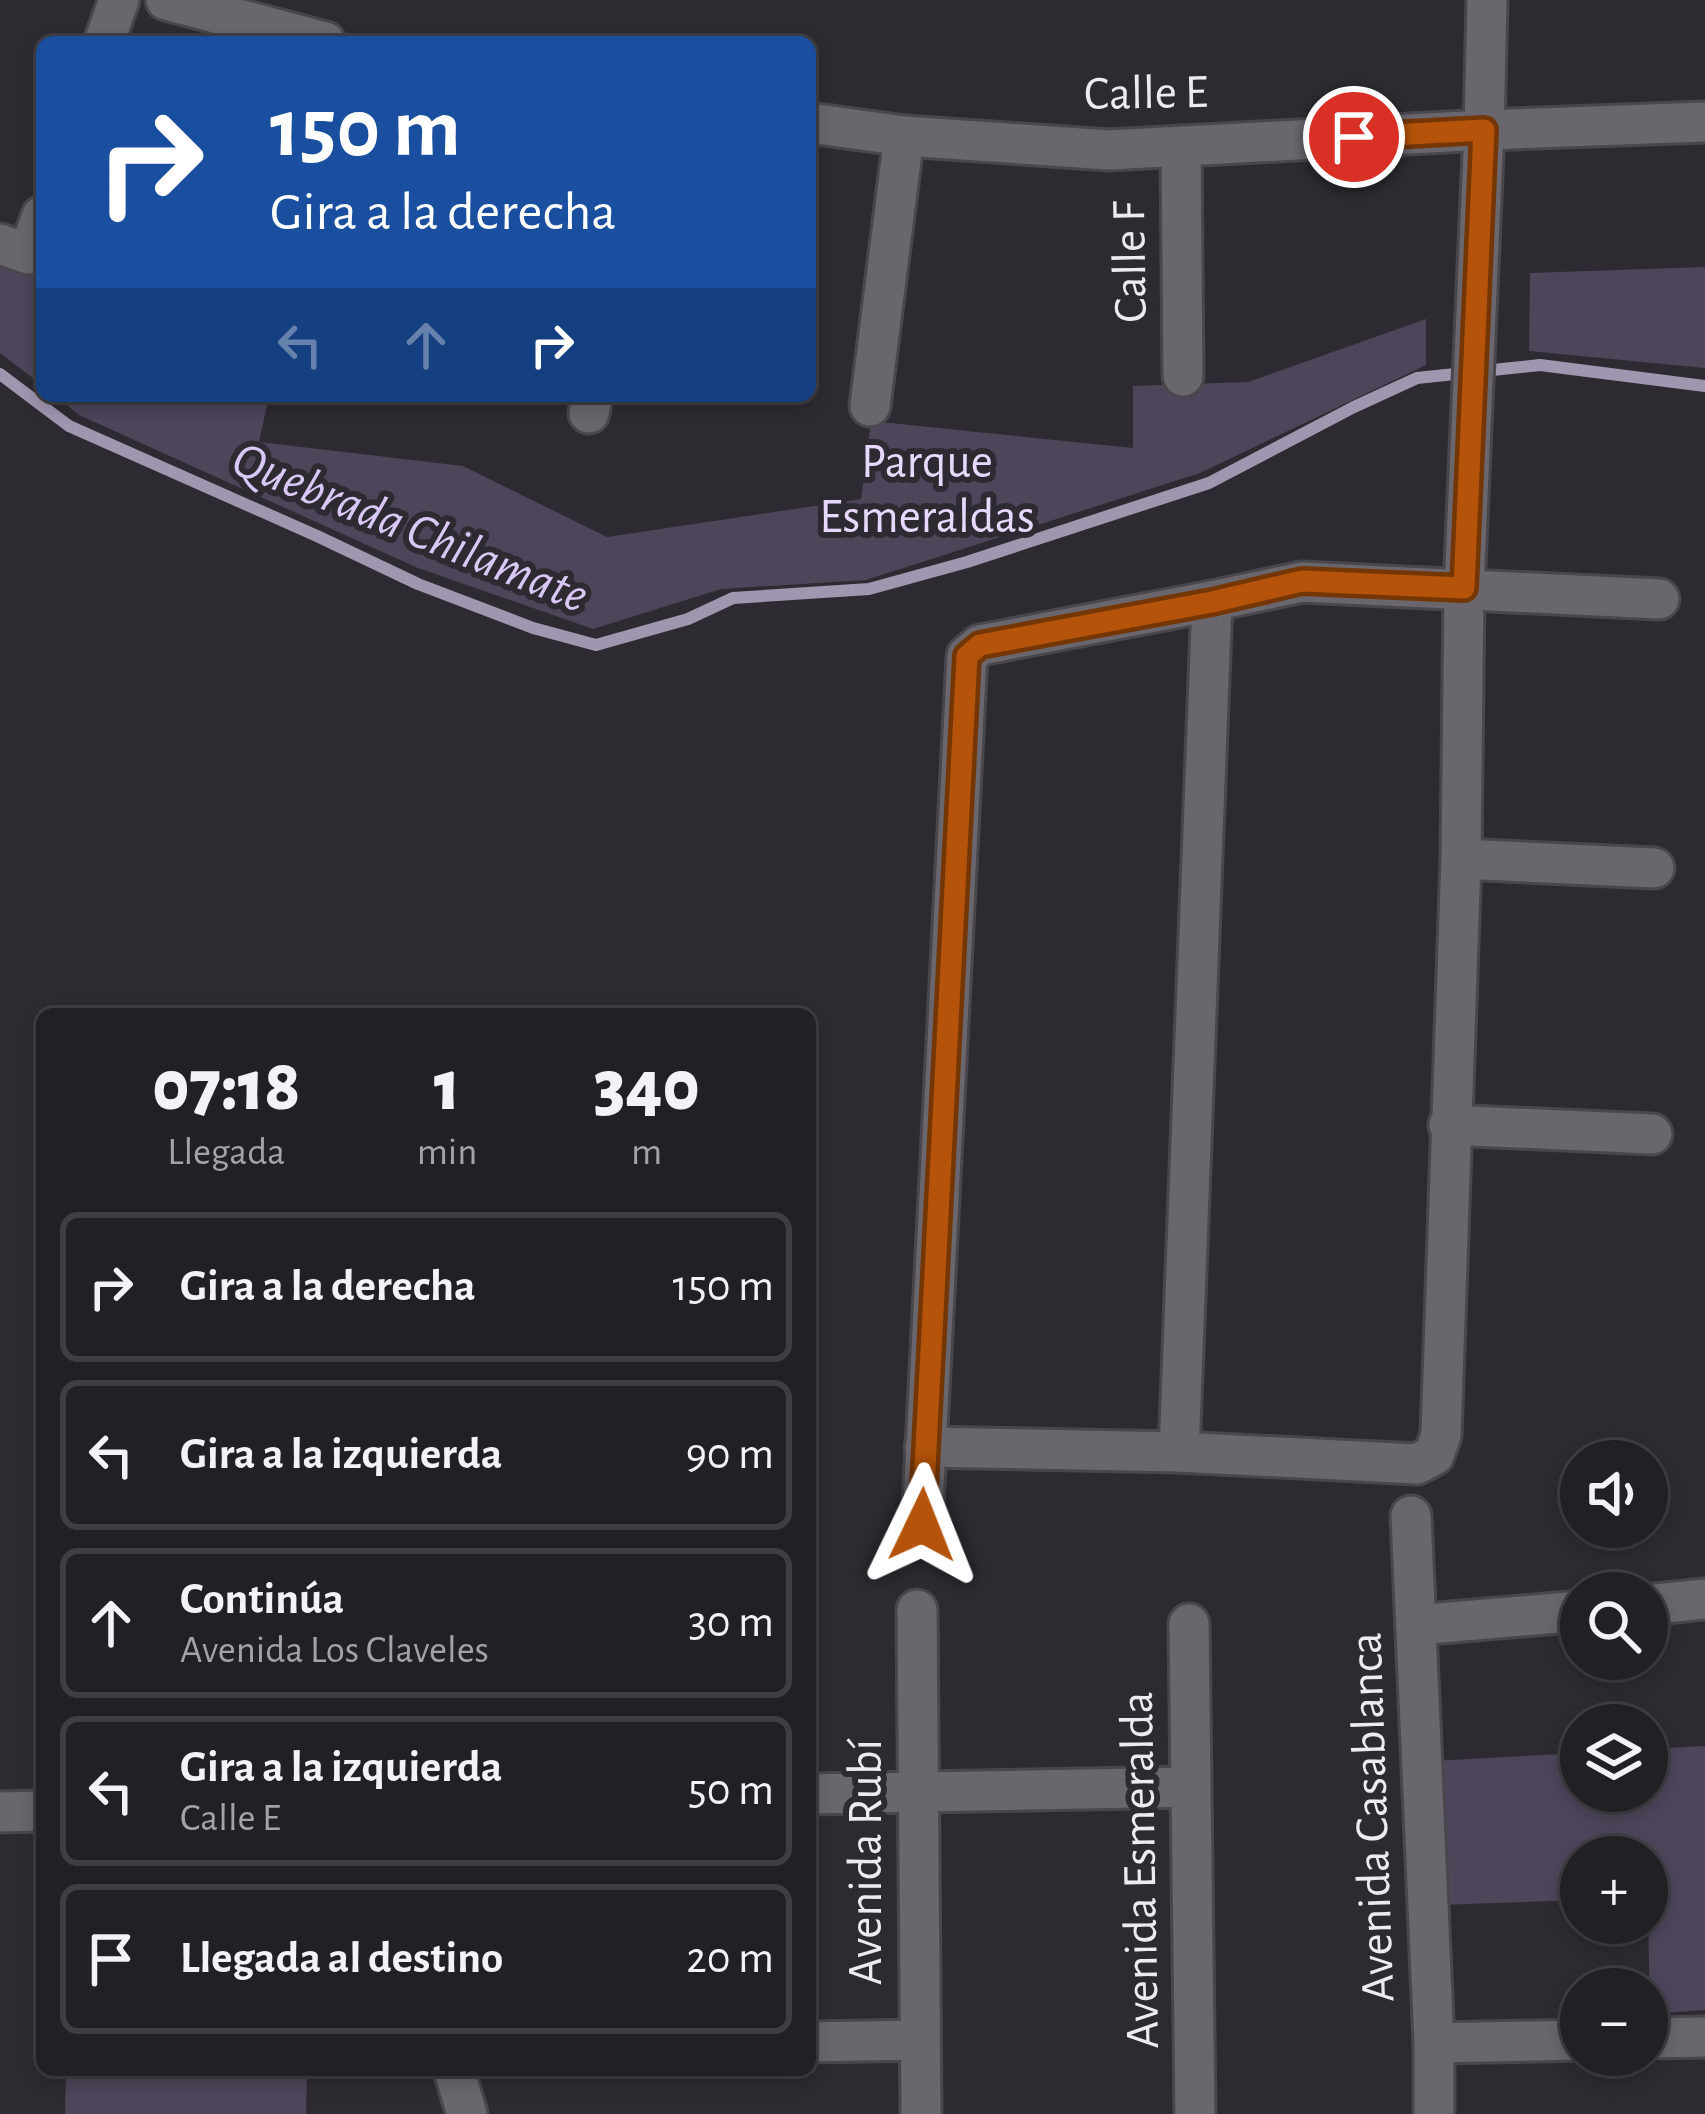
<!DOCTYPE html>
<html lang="es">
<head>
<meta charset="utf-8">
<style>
  :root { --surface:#222025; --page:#2a282d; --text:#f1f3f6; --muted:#a2a3a7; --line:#3f3e42 }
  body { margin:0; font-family:"Alegreya Sans",sans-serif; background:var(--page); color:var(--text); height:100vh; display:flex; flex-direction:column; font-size:45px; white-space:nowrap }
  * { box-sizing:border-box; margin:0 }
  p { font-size:39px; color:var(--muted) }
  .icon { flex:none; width:66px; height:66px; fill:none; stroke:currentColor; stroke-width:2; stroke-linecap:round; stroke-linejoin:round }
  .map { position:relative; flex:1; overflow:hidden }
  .details { position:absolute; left:36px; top:1008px; width:780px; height:1068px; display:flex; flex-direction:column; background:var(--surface); border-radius:18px; box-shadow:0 6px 18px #0003,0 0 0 3px var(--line) }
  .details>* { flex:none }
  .top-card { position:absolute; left:36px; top:36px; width:780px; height:366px; border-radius:18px; box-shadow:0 6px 18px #0003,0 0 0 3px var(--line); background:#1a4fa0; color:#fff; overflow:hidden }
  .tools { position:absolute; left:1560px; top:1440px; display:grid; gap:24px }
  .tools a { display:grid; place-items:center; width:108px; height:108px; border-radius:50%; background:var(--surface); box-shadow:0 6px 18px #0003,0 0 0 3px var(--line); font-size:60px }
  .pin { position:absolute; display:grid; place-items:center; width:102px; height:102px; color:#fff; margin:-51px; border:6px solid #fff; border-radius:50%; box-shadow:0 3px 12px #0007 }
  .me { position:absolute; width:132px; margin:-66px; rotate:2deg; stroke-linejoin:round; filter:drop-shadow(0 0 9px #0008) }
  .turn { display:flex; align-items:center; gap:42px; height:252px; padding:0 36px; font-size:54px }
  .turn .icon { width:156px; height:156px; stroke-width:2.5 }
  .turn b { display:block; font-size:84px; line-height:102px }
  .lanes { display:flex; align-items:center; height:114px; padding:0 36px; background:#0003; justify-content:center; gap:60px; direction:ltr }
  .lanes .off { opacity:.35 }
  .eta { display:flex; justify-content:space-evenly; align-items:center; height:204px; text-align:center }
  .eta b { font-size:72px; font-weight:800; line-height:84px }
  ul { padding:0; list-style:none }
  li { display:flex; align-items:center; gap:36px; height:150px; margin:0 24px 18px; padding:0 12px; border:6px solid var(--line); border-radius:18px }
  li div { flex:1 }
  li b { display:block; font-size:45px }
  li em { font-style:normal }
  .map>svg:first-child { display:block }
</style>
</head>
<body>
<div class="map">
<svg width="1705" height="2114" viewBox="0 0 1705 2114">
  <rect width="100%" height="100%" fill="#2d2b31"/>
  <!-- green -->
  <g fill="#4d455a">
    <path d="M0,259L42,273V385L0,353Z"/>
    <path d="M1705,267V368L1529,351L1530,273Z"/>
    <path d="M1426,319V365L1200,473L866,580L721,589L593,629L418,568L79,415L56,396H269L259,442L463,466L607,537L861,499L871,421L1133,448V386L1248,382Z"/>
    <path d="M1705,1746V2010L1650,2014L1647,1857H1581V1900L1438,1905L1431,1761L1581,1753V1791H1647V1749Z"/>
    <path d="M66,2070H307L306,2114H65Z"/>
  </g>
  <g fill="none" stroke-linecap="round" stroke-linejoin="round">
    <!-- stream -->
    <path stroke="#9f96af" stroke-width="12" d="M0,374L69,426L317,536L418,584L533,628L596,645L688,619L733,598L869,589L967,562L1209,483L1354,407L1417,378L1540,365L1705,386"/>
    <defs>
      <g id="minor">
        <path d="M166,0L325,42"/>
        <path d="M104,42L119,0"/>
        <path d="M810,123L904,136L1109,150L1484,130L1705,122"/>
        <path d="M1181,146L1183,376"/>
        <path d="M0,244L28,254L42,216"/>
        <path d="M870,406L904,136"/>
        <path d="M589,413L592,396"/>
        <path d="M1461,859L1654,868"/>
        <path d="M1449,1125L1652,1134"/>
        <path d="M925,1447L1179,1452L1417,1464L1434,1455L1441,1435L1461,859L1464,588L1484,130L1487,0"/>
        <path d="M1179,1452L1212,601"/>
        <path d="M1411,1516L1434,2043V2114"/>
        <path d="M922,1525L967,656L980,645L1212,601L1302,582L1659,599"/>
        <path d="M1647,1605L1705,1599"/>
        <path d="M917,1610L921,2114"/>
        <path d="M1189,1624L1195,2114"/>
        <path d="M1416,1625L1581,1611"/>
        <path d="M810,1794L1190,1787"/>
        <path d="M0,1812L42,1811"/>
        <path d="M1647,2038L1705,2037"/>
        <path d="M810,2042L919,2040"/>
        <path d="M1434,2043L1581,2040"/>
        <path d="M454,2070L467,2114"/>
      </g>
    </defs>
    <!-- minor casing -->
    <use href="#minor" stroke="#49474c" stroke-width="45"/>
    <!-- minor -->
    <use href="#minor" stroke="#69676d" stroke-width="39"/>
  </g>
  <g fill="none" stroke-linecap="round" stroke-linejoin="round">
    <defs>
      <path id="route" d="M922,1525L967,656L980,645L1212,602L1302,581L1464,588L1484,130L1354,137"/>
    </defs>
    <!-- route casing -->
    <use href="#route" stroke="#753606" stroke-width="30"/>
    <!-- route -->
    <use href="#route" stroke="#b45309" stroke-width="21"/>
  </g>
  <g text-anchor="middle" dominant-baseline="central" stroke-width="12" stroke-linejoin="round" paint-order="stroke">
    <!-- street labels -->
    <g font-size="48" fill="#ecebef" stroke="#2d2b31">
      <text transform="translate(1146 94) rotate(-1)">Calle E</text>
      <text transform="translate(1131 262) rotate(-91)">Calle F</text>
      <text transform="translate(1373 1817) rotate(-92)">Avenida Casablanca</text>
      <text transform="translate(867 1862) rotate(-90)">Avenida Rubí</text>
      <text transform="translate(1141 1870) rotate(-91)">Avenida Esmeralda</text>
    </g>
    <!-- park labels -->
    <g font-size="48" fill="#e7d9fd" stroke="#2d2b31">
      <text x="927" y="463">Parque<tspan x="927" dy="55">Esmeraldas</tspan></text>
    </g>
    <!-- water labels -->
    <g font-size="51" font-style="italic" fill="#d9c7f6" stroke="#2d2b31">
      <text transform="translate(410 528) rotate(22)">Quebrada Chilamate</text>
    </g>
  </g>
</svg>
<div class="tools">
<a><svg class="icon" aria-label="sound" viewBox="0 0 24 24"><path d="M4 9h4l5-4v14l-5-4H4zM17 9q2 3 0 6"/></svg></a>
<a><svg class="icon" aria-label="search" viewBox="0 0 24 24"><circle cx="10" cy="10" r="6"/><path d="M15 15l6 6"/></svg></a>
<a><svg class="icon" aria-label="layers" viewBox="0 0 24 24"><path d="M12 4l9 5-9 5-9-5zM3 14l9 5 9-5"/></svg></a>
<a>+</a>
<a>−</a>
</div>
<div class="pin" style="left:1354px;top:137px;background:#d93025"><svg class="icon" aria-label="arrive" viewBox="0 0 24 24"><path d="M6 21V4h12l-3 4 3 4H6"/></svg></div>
<svg class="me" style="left:922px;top:1525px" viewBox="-20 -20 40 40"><path d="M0-17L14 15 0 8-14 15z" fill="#b45309" stroke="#fff" stroke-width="4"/></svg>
<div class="top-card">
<div class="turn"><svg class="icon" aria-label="right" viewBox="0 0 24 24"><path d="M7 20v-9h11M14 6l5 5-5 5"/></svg><div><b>150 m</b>Gira a la derecha</div></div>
<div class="lanes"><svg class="icon off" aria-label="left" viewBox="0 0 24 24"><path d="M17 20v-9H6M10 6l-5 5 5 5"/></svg><svg class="icon off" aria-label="ahead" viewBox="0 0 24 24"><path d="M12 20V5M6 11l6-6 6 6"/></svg><svg class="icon" aria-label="right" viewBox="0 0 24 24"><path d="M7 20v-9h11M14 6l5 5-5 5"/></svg></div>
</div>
<section class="details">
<div class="eta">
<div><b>07:18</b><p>Llegada</p></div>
<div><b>1</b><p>min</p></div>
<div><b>340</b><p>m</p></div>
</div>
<ul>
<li><svg class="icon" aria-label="right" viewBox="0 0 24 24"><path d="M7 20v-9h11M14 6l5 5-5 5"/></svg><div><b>Gira a la derecha</b></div><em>150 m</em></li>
<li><svg class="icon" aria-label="left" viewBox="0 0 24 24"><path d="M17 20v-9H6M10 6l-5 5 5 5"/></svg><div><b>Gira a la izquierda</b></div><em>90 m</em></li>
<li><svg class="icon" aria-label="ahead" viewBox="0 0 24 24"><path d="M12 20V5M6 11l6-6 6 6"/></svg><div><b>Continúa</b><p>Avenida Los Claveles</p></div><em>30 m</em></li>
<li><svg class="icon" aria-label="left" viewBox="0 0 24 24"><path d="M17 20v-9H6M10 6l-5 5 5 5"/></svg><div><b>Gira a la izquierda</b><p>Calle E</p></div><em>50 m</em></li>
<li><svg class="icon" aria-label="arrive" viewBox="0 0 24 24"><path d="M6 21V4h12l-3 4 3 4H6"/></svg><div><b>Llegada al destino</b></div><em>20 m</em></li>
</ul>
</section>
</div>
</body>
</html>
